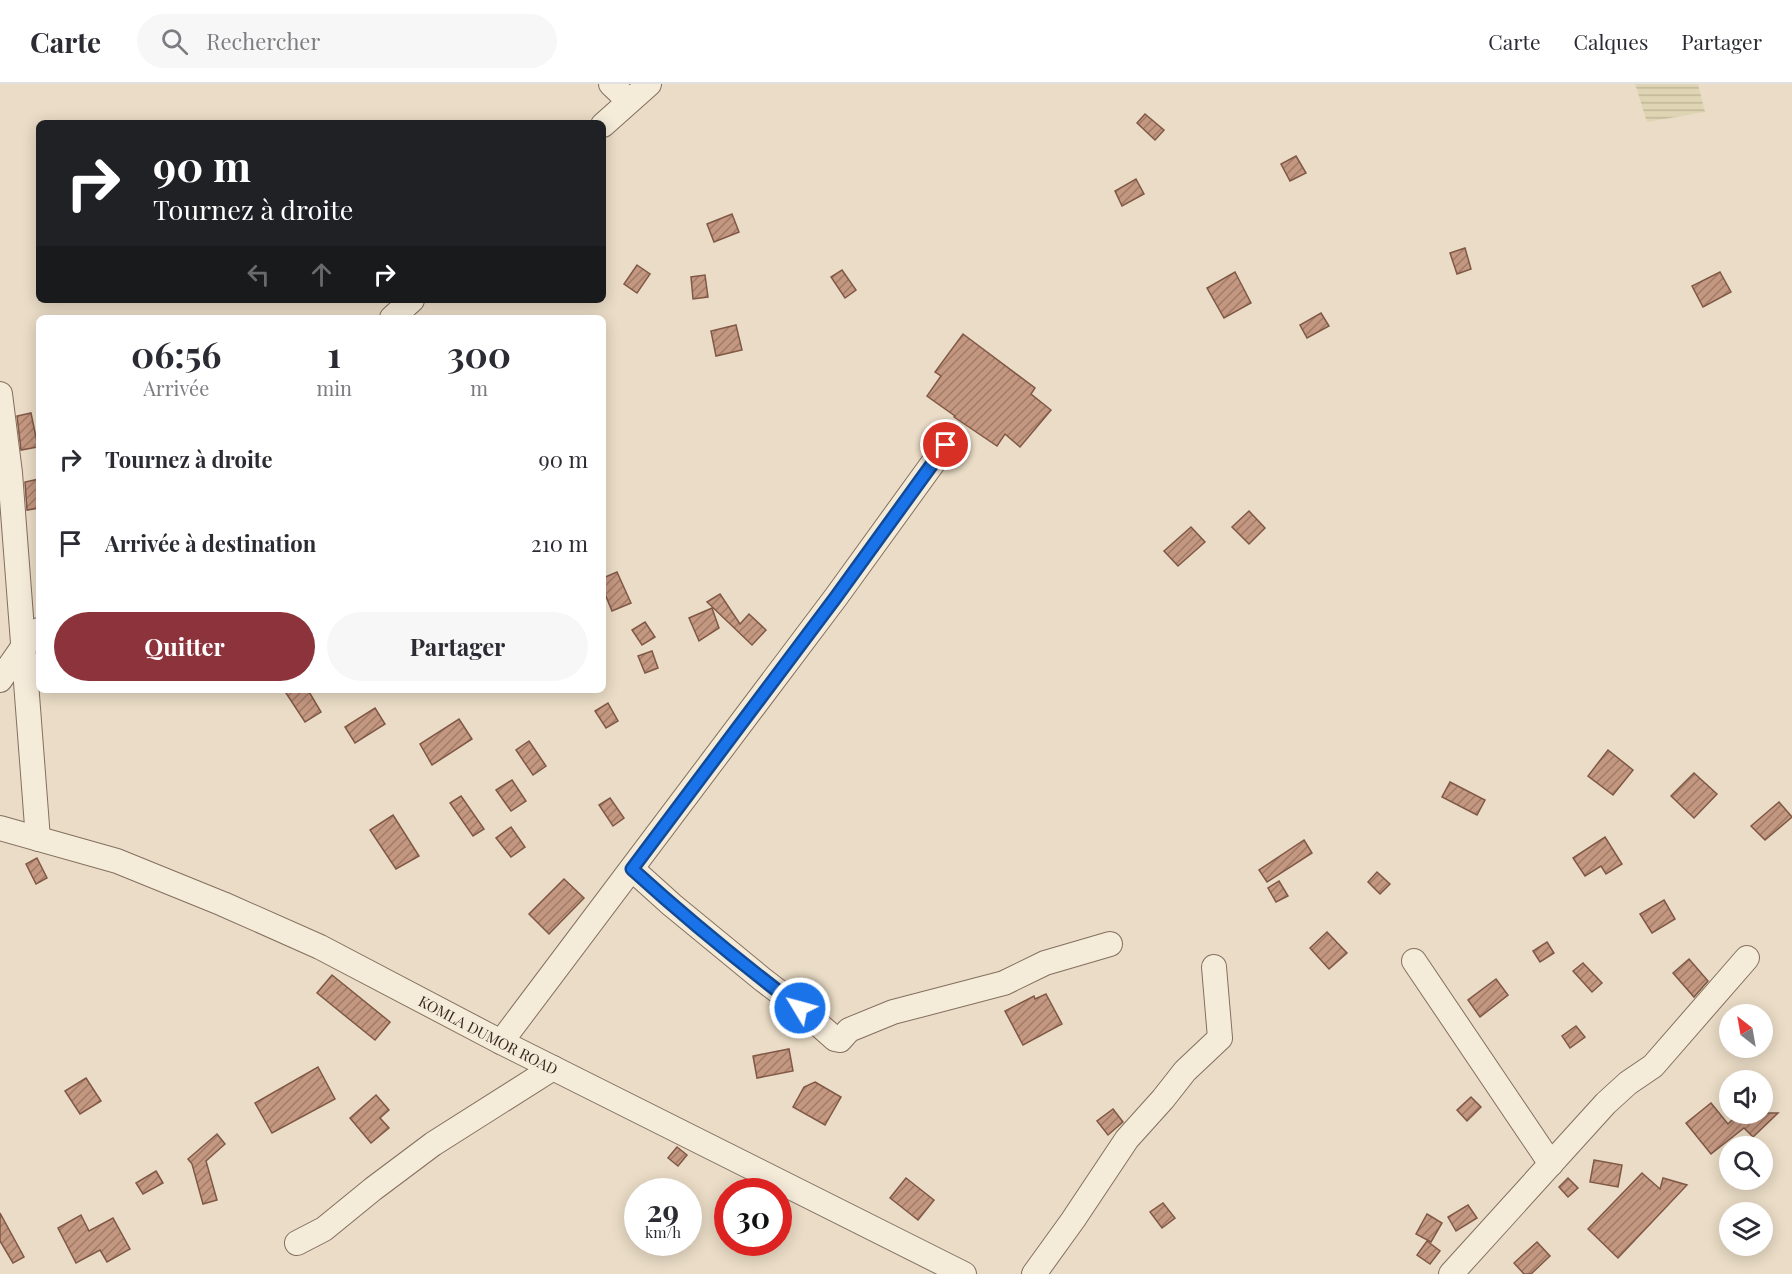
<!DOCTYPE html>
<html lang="fr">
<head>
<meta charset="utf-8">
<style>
  :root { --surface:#fff; --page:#f7f7f7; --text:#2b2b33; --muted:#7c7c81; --line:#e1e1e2; --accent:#8c333b }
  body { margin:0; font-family:"Playfair Display",serif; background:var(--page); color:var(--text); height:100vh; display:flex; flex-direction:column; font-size:22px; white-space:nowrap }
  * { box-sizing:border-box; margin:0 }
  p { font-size:20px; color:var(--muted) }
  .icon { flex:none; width:33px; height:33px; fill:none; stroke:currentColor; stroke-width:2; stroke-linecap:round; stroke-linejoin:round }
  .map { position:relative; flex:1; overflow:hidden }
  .panel { position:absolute; left:36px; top:231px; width:570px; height:378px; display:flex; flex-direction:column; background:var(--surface); border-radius:9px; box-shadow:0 3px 15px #0003 }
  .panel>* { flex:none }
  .top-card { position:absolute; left:36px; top:36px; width:570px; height:183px; border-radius:9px; box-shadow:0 3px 15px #0003; background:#202124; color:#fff; overflow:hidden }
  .needle { width:39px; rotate:329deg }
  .buttons { position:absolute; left:1719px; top:920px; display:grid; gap:12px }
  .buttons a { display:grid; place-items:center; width:54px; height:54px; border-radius:50%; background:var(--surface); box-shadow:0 3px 15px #0003; font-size:30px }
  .speed { position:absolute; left:624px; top:1094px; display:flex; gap:12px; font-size:30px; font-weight:700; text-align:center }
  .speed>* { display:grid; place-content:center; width:78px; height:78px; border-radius:50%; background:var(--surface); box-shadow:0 3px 15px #0003; line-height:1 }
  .speed small { font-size:15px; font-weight:400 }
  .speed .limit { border:9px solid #d22; background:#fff; color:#111 }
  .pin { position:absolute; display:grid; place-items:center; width:51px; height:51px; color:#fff; margin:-26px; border:3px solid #fff; border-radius:50%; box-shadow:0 2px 6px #0007 }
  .me { position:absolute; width:66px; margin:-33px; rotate:307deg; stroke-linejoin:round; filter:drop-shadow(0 0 4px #0008) }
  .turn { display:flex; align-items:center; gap:21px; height:126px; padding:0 18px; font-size:27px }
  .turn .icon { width:78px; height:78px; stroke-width:2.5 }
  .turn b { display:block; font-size:42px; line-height:51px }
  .lanes { display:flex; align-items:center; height:57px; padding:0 18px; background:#0003; justify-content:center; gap:30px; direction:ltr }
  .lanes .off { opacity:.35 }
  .eta { display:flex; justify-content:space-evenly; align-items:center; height:102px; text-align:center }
  .eta b { font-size:36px; font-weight:700; line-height:42px }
  .primary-button { display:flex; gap:12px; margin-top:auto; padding:12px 18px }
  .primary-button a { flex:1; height:69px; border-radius:36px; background:var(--accent); color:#fff; font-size:24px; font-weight:700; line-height:69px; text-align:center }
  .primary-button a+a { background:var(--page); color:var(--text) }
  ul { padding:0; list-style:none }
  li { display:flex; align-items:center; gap:18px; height:84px; padding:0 18px }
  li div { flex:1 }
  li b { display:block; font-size:22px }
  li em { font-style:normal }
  header { display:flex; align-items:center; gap:36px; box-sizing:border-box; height:84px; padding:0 30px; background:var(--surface); border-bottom:2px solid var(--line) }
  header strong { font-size:28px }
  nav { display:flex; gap:33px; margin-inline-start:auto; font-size:21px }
  .search { width:420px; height:54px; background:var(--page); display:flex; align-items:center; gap:15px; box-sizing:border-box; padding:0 21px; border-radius:33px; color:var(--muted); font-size:22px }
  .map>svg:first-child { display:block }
</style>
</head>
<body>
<header>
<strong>Carte</strong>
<div class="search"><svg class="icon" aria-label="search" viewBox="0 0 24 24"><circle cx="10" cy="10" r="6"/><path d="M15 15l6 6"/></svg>Rechercher</div>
<nav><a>Carte</a><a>Calques</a><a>Partager</a></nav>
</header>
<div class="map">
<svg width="1792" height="1190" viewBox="0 0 1792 1190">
  <defs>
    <pattern id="farmland-rules" width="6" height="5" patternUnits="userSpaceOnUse" patternTransform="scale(1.5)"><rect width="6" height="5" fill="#dfd5b4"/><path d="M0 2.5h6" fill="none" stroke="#c0b79a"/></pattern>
    <pattern id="building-hatch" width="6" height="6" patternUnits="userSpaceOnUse" patternTransform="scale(1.5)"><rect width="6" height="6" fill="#c49780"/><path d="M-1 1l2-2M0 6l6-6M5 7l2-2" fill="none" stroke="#a07b68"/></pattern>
  </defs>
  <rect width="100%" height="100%" fill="#eadcc6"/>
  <!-- farmland -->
  <path fill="url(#farmland-rules)" d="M1635,0H1698L1705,28L1647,38Z"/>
  <!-- building -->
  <g fill="url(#building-hatch)" stroke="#805846" stroke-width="1.5">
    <path d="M1145,30L1164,46L1155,56L1137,39Z"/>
    <path d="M1296,72L1306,89L1290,97L1281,80Z"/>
    <path d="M1136,95L1144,110L1122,122L1115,107Z"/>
    <path d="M732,130L739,148L714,158L707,140Z"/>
    <path d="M1465,164L1471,185L1457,190L1450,169Z"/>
    <path d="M637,181L650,190L637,209L624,200Z"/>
    <path d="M842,186L856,206L845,214L831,193Z"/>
    <path d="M1235,188L1251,219L1224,234L1207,204Z"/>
    <path d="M1720,188L1731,208L1703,223L1692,202Z"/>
    <path d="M705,191L708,213L693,215L691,193Z"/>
    <path d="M1321,229L1329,242L1307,254L1300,241Z"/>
    <path d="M736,241L742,266L716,272L711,247Z"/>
    <path d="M963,250L1035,304L1031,310L1051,326L1020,363L1005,350L997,362L954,333L955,332L927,312L941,292L935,288Z"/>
    <path d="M31,329L38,363L21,366L17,332Z"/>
    <path d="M39,395V424L27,426L25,398Z"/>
    <path d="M1249,427L1265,444L1249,460L1232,443Z"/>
    <path d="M1191,443L1205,458L1178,482L1164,467Z"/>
    <path d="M617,488L631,519L612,527L603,505V494Z"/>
    <path d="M720,510L740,540L749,530L766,546L752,561L707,518Z"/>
    <path d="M712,524L719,544L699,557L689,534Z"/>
    <path d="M645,538L655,553L642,561L632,546Z"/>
    <path d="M652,567L658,584L645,589L638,572Z"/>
    <path d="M284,606H308L321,628L305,638Z"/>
    <path d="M608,619L618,637L606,644L595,627Z"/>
    <path d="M375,624L385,640L355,659L345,643Z"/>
    <path d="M459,635L472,655L432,681L420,660Z"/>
    <path d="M529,657L546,682L533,691L516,666Z"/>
    <path d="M1608,666L1633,686L1613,711L1588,692Z"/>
    <path d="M1694,689L1717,710L1694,734L1671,712Z"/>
    <path d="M512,696L526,717L511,727L496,706Z"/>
    <path d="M1450,698L1485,716L1477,731L1442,713Z"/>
    <path d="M461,712L484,745L473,752L450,719Z"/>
    <path d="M610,714L624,734L613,742L599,721Z"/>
    <path d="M1779,718L1792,733L1765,756L1751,742Z"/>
    <path d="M393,731L419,772L396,785L370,746Z"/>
    <path d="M511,743L525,763L511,773L496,754Z"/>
    <path d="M1605,753L1622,780L1606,790L1601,782L1585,792L1573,774Z"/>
    <path d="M1304,756L1312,769L1267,798L1259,786Z"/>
    <path d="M37,774L47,794L36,800L26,780Z"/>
    <path d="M1377,788L1390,800L1380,810L1368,798Z"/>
    <path d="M564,795L584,814L549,850L529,830Z"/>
    <path d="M1279,797L1288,812L1276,818L1268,804Z"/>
    <path d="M1664,816L1675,835L1652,849L1640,830Z"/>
    <path d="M1327,848L1347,869L1329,885L1310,864Z"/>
    <path d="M1547,858L1554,869L1540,878L1533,867Z"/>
    <path d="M1689,875L1708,897L1694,913L1673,889Z"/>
    <path d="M1583,879L1602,899L1592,908L1573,887Z"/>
    <path d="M332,891L390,938L375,956L317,909Z"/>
    <path d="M1496,895L1508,911L1480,933L1468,916Z"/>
    <path d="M1046,910L1062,940L1023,961L1005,927L1034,912L1035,915Z"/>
    <path d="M1576,942L1585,953L1570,964L1562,952Z"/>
    <path d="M789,965L793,987L757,994L753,972Z"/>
    <path d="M318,983L335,1015L272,1049L255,1019Z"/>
    <path d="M86,994L101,1017L80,1030L65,1007Z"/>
    <path d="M815,998L841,1013L825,1041L793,1023L804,1003Z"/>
    <path d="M376,1011L389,1026L380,1034L389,1044L371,1059L350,1034Z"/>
    <path d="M1471,1013L1481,1023L1467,1037L1457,1026Z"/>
    <path d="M1711,1019L1728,1040L1734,1034L1729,1029H1778L1753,1053L1744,1044L1711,1070L1686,1039Z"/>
    <path d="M1113,1025L1123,1038L1108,1051L1097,1037Z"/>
    <path d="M217,1050L225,1060L206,1077L217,1116L203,1120L192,1080L188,1075Z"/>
    <path d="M677,1063L687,1071L678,1082L668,1074Z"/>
    <path d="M1594,1076L1622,1081L1618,1103L1590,1098Z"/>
    <path d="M156,1087L163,1099L143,1110L136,1099Z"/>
    <path d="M1642,1089L1660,1105L1663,1094L1687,1101L1618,1174L1588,1145Z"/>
    <path d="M906,1094L934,1116L918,1136L890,1114Z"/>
    <path d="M1568,1094L1578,1104L1568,1113L1559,1103Z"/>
    <path d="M1163,1119L1175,1134L1162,1144L1150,1128Z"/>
    <path d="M1468,1121L1477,1134L1456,1147L1448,1133Z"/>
    <path d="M0,1129L24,1173L13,1179L0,1157Z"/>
    <path d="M1427,1130L1442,1139L1431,1158L1416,1150Z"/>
    <path d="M81,1131L89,1147L113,1134L130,1165L107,1178L100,1166L76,1179L58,1144Z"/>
    <path d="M1427,1157L1440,1167L1430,1180L1417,1171Z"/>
    <path d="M1537,1158L1550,1172L1531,1190H1524L1514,1179Z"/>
  </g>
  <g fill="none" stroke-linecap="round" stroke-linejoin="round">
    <defs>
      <g id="minor">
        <path d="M611,0L629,17"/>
        <path d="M603,41L649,0"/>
        <path d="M392,234L412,216"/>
        <path d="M0,310L10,389L38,755"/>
        <path d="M0,596L23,563L39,546"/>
        <path id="s1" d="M0,744L117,777L223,820L320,863L501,958L964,1190"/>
        <path d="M632,785L672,821L762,895L800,924L835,955L840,956L849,946L893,928L1004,899L1045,879L1110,860"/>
        <path d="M1414,877L1551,1080"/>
        <path d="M501,958L836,513L946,361"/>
        <path d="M297,1159L324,1145L373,1105L433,1060L553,984"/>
        <path d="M1034,1190L1073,1136L1127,1055L1163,1015L1185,987L1220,954L1214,883"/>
        <path d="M1451,1190L1606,1019L1628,999L1653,982L1747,874"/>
      </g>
    </defs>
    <!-- minor casing -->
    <use href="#minor" stroke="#836f5e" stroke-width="26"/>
    <!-- minor -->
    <use href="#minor" stroke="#f5ebd9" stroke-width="24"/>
  </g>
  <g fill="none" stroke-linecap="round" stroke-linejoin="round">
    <defs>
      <path id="route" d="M800,924C742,880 686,834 632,785L836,513L946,361"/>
    </defs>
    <!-- route casing -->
    <use href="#route" stroke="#114b97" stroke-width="15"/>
    <!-- route -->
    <use href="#route" stroke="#1a73e8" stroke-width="10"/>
  </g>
  <g text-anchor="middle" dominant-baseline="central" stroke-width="5" stroke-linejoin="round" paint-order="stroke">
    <!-- street labels -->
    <g font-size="15" fill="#352820" stroke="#f2e7d5">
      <text stroke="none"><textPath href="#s1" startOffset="532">KOMLA DUMOR ROAD</textPath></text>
    </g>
  </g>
</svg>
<div class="buttons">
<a><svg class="needle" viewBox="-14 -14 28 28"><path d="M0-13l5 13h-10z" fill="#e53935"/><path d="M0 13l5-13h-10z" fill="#7c7c81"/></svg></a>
<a><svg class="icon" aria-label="sound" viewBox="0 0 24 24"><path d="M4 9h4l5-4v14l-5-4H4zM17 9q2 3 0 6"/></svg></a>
<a><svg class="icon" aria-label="search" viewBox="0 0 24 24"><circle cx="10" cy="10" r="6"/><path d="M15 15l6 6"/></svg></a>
<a><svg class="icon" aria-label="layers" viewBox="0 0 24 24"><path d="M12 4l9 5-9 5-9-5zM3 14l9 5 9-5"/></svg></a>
</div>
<div class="speed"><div>29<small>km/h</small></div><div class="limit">30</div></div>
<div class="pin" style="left:946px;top:361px;background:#d93025"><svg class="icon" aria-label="arrive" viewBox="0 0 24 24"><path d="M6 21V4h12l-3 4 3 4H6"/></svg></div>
<svg class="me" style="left:800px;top:924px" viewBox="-20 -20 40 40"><circle r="17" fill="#1a73e8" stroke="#fff" stroke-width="3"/><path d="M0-11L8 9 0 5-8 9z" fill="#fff"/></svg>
<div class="top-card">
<div class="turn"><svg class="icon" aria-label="right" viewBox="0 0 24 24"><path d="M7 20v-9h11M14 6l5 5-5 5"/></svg><div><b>90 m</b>Tournez à droite</div></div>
<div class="lanes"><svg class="icon off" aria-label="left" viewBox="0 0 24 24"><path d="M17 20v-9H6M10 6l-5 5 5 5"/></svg><svg class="icon off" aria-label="ahead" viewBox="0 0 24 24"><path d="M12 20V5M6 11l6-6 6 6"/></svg><svg class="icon" aria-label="right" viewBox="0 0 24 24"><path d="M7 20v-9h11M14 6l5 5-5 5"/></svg></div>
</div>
<section class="panel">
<div class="eta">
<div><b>06:56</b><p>Arrivée</p></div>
<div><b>1</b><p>min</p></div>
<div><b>300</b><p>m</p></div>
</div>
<ul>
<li><svg class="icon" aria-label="right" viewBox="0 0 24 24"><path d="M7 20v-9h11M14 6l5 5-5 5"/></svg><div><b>Tournez à droite</b></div><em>90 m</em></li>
<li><svg class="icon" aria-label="arrive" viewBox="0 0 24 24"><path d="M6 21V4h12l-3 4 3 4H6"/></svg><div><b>Arrivée à destination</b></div><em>210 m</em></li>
</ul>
<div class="primary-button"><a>Quitter</a><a>Partager</a></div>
</section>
</div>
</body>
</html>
